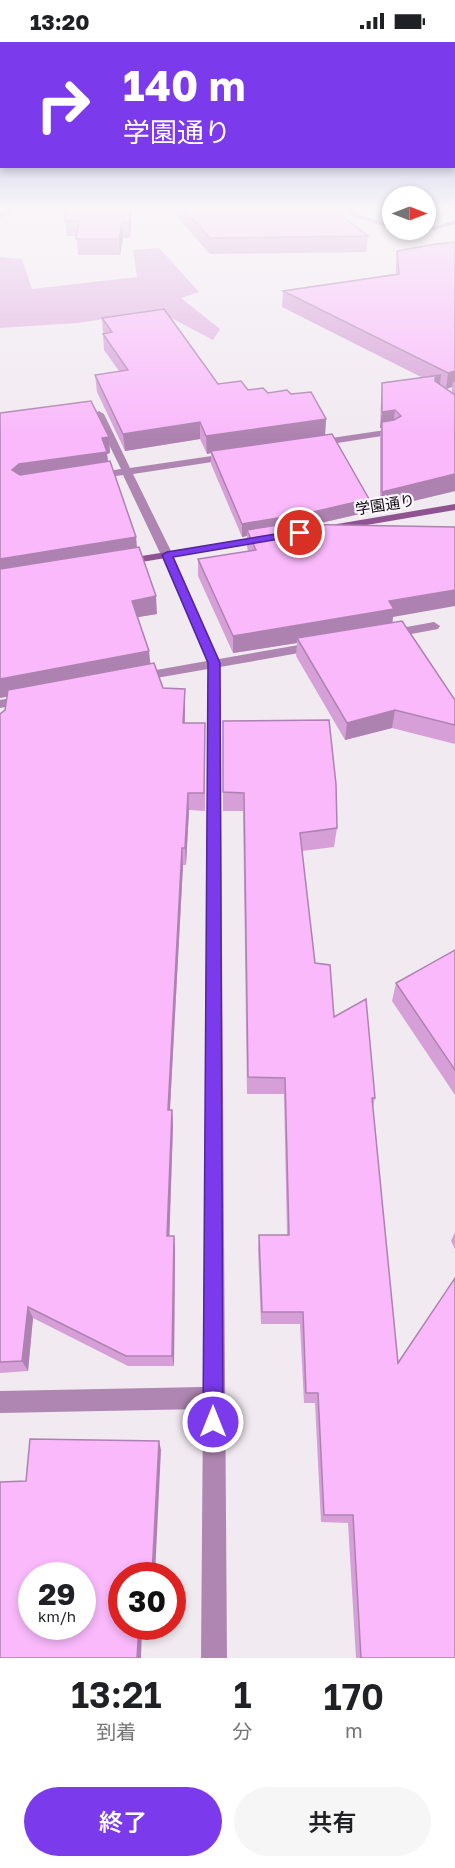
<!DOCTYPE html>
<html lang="ja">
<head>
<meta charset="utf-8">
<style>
  :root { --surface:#fff; --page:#f6f6f6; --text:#202124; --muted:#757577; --accent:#7c3aed }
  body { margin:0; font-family:"Golos Text","Noto Sans JP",sans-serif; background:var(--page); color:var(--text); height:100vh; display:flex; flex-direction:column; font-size:22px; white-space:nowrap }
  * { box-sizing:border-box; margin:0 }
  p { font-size:20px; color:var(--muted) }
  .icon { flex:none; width:33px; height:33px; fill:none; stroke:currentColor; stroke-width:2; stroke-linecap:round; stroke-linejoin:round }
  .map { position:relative; height:1616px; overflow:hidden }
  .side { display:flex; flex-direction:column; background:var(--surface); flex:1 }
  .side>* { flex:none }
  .top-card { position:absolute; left:0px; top:0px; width:456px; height:126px; box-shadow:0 3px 9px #0003; background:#7c3aed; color:#fff; overflow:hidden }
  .needle { width:39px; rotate:90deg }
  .fabs { position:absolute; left:382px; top:144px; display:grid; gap:12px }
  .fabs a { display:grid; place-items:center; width:54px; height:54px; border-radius:50%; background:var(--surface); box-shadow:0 3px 9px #0003; font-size:30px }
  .speed { position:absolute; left:18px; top:1520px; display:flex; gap:12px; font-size:30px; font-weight:700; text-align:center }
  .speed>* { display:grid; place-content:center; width:78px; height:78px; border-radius:50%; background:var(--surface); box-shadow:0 3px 9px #0003; line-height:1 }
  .speed small { font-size:15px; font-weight:400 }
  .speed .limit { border:9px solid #d22; background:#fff; color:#111 }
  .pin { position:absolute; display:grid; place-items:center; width:51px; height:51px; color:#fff; margin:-26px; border:3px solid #fff; border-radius:50%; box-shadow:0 2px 6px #0007 }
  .me { position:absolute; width:66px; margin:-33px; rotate:0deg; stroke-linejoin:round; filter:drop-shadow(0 0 4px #0008) }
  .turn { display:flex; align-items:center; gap:21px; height:126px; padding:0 24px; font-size:27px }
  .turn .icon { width:78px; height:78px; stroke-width:2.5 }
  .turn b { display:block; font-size:42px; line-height:51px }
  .eta { display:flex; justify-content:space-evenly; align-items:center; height:102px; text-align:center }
  .eta b { font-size:36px; font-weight:600; line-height:42px }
  .action { display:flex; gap:12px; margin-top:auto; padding:12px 24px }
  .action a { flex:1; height:69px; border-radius:36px; background:var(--accent); color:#fff; font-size:24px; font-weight:600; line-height:69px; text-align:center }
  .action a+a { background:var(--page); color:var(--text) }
  .status { display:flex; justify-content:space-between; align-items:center; height:42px; padding:0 30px; background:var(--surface); direction:ltr }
  .status svg { height:16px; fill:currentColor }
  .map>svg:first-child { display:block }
</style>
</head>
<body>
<div class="status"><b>13:20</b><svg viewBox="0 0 49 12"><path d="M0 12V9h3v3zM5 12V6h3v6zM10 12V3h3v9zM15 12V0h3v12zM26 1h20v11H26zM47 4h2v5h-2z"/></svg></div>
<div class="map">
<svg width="455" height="1616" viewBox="0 0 455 1616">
  <rect width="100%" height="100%" fill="#f1eaf1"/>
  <!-- green -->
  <path fill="#e1b1e3" d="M159,206L199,250L181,256L220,287L213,298L158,269L78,281L0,286V215L22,217L32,247L137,235L133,208Z"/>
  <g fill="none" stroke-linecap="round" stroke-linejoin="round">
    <!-- lane -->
    <g fill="#af86b1" fill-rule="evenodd">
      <path d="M343,166H351L358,173L393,183V187L354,175Z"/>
      <path d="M455,178V182L414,193L397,188H426Z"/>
    </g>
    <!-- street -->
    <g fill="#af86b1" fill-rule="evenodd">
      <path d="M11,166H21L0,176V171Z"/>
      <path d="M99,369L104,372L130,426L232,411L237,414L232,417L133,432L173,513L219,617L316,600L322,604L316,608L220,625L227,1616H201L203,1367L0,1371V1349L203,1345L208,627L139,639L133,635L139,631L207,619L161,513L123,433L95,437L90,434L95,431L121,427L94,372Z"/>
      <path d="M392,387L395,388V392L318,404L313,401L318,398Z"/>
      <path d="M434,580L440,584L438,587L390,596L384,592L390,588Z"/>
      <path d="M27,653L34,657L32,660L0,666V658Z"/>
    </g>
    <!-- secondary -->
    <g fill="#8f5392" fill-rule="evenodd">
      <path d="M455,462V468L331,489L326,486L331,483Z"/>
      <path d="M266,494L270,495V499L123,523L117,520L123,517Z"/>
    </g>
  </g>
  <!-- wall -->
  <g fill="#d69fd8" fill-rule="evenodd">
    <path d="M132,166L130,196H123L120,213H78L77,194H67L65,179Z"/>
    <path d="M169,166H332L368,194L366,210L210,212Z"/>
    <path d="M455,200V449L380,467V397L381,386H380L381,357L382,341L423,336L282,265L283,249L396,232V224L397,209ZM452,345V351L446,347Z"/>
    <path d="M102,276L218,342L268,351L291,352L326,377L325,392L369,457L368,470L316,482L393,575L392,580L455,658V702L392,686L345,698L296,614L297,601L233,611L198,534V517L248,509L247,505V494L242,495L211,422V411L207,412L200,397L125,409L97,350L95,333L119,329L104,308Z"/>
    <path d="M0,371L109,395L110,411L107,412L108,420L136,495L137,505L157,572L137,575L150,622L163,646L185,647V681L205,698V769L189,768L186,823H183L170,1068H172L173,1083L169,1194H174L175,1207L174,1324H128L33,1276L28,1329L0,1331V672L5,668L7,654L0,656Z"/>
    <path d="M223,679L337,786L334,805L302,809L315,921L334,975L375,1056L373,1065L398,1321L455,1616H356L348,1481L321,1480L315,1361H304L300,1282H261L258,1207L259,1193H287L284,1052H247L243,769H223Z"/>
    <path d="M455,908V1053L392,959L396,941Z"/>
    <path d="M455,1190V1207L451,1199Z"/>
  </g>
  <!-- shaded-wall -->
  <g fill="#ae82b0">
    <path d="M130,166H132L130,196L129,180Z"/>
    <path d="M122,181L123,196L120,213L119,197Z"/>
    <path d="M455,329V341L453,339L452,345L446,347L448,331Z"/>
    <path d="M441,333L439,350L435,336Z"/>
    <path d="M395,368L393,385L382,380L381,386H380L382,370Z"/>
    <path d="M326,377L325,394L211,409V411L207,412L206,394Z"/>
    <path d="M200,380V397L125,409L123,392Z"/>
    <path d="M109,395L110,411L107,412L109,426L22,439L12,428L19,422L102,396Z"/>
    <path d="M455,432V449L380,467L382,450Z"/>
    <path d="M369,457L368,470L312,483L247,488V494L242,495V482Z"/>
    <path d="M136,495L137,512L0,535V517Z"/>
    <path d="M455,548V564L393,575L392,585L297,596V601L233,611V594L389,559Z"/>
    <path d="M156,554L157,572L133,576L132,559Z"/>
    <path d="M149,609L151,627L0,656V637Z"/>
    <path d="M185,647V664L184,699L183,681Z"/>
    <path d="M395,668L392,686L345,698L347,681Z"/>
    <path d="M188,751L189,768L186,823L185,806Z"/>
    <path d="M182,806L183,823L169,1083L168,1068Z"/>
    <path d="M172,1068L173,1083L169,1207L167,1194Z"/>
    <path d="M174,1194L175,1207L174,1324L172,1314Z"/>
    <path d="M28,1265L33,1276L28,1329L22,1319Z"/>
    <path d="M159,1399L161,1408L155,1533H152Z"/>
    <path d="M139,1584H142L141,1616H137Z"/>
  </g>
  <!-- building -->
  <g fill="#f9b9fb" stroke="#ae82b0" stroke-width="1.5" fill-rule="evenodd">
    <path d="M66,166H130L129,180L122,181L119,197H76L79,179H65Z"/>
    <path d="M183,166H332L368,194L210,196Z"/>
    <path d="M455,200V329L448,331L283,249L399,232L397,209L436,202Z"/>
    <path d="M164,267L218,342L241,339L248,348L263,346L268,351L287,348L291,352L311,350L326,377L206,394L200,380L123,392L95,333L128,328L103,292L112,290L102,276Z"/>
    <path d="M441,333L435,336V339L455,353V432L382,450V380L394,378L401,374L395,368L382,370V341Z"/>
    <path d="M91,359L109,395L102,396L107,410L19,422L12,428L20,433L110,419L136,495L0,517V371Z"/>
    <path d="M332,392L369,457L313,470L242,482L211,409Z"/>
    <path d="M284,482L455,485V548L389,559L394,567L233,594L198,517L256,508L247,488Z"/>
    <path d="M139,505L156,554L132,559L149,609L0,637V527Z"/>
    <path d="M402,579L455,658V683L395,668L347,681L297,596Z"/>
    <path d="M154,621L163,646L185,647L183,681H205L204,751H188L185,806H182L168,1068H172L167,1194H174L172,1314H126L28,1265L22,1319L0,1320V672L5,668L8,648Z"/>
    <path d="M329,678L336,742L337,786L300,791L315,921L330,923L334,975L366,957L375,1056H372L398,1321L455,1236V1616H361L353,1473H324L318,1351H306L303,1270H262L259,1193H289L285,1036L248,1035L244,751L223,750V679Z"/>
    <path d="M455,908V1028L396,941Z"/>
    <path d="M30,1397L159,1399L152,1533H122V1584H139L137,1616H0V1440L26,1439ZM32,1533H82V1584H32Z"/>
  </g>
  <!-- sky -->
  <linearGradient id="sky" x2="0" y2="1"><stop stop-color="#939cd4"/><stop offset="0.42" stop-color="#f9f6f9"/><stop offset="1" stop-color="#f9f6f9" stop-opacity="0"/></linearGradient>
  <rect width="455" height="393" fill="url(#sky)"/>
  <!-- route -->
  <path fill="#7c3aed" stroke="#51269a" stroke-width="1.5" d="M300,488L303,489V493L173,515L220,621L223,1380L220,1387L213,1390L206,1387L203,1380L208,621L162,513L167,510Z"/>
  <g text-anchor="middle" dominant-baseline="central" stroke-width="4.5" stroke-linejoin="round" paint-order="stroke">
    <!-- far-street labels -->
    <g font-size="15" fill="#0e0b0e" stroke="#fff7ff">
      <text transform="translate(385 462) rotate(-9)">学園通り</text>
    </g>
  </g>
</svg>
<div class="fabs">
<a><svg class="needle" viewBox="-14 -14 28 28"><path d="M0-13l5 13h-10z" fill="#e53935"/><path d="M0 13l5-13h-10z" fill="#757577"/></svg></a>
</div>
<div class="speed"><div>29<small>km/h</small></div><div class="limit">30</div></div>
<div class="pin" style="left:300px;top:491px;background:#d93025"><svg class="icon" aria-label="arrive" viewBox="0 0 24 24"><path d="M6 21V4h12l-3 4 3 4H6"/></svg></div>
<svg class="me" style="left:213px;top:1380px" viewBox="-20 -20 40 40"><circle r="17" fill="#7c3aed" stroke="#fff" stroke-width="3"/><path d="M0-11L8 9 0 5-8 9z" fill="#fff"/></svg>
<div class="top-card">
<div class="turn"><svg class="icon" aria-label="right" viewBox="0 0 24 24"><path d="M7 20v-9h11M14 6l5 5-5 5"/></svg><div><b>140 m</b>学園通り</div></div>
</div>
</div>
<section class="side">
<div class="eta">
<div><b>13:21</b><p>到着</p></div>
<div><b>1</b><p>分</p></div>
<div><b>170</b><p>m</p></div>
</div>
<div class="action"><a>終了</a><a>共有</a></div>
</section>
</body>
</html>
